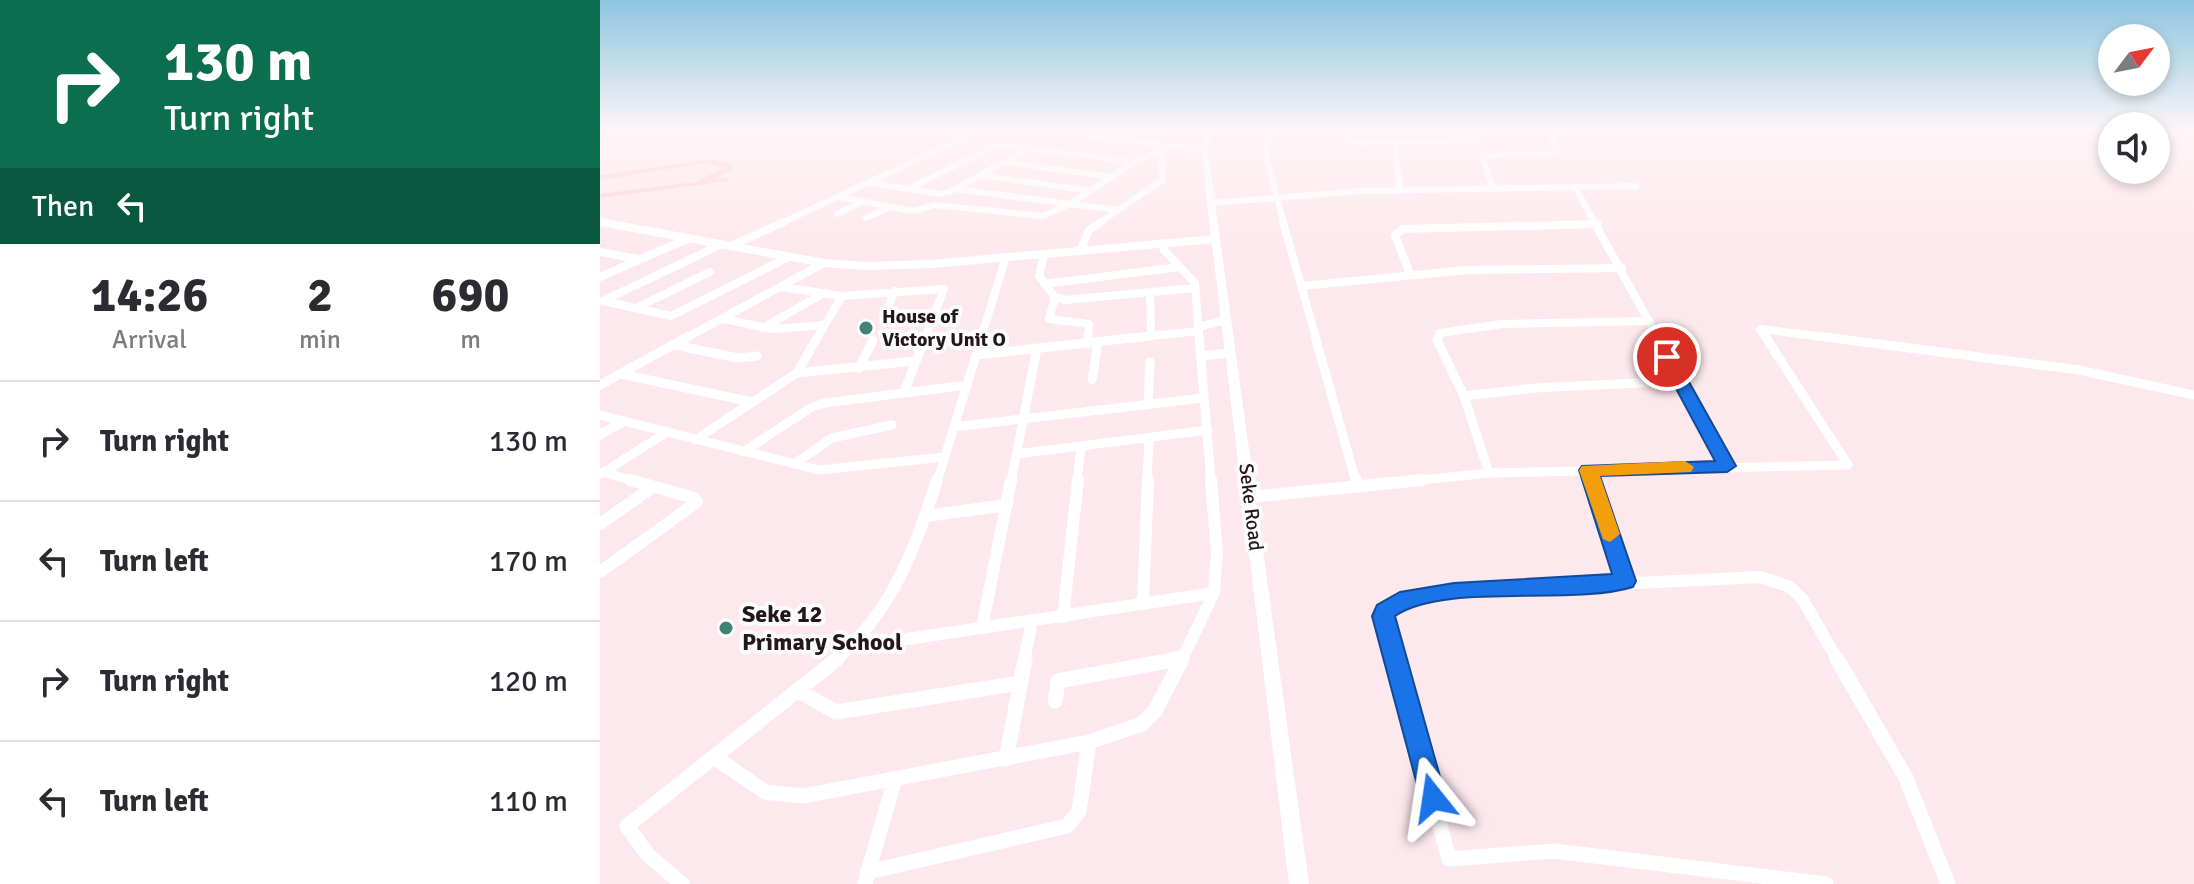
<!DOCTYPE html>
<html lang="en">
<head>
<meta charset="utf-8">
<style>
  :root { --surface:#fff; --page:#f7f7f7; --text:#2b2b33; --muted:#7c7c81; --line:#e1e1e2 }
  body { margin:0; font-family:Signika,sans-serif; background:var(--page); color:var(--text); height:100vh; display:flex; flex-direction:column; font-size:30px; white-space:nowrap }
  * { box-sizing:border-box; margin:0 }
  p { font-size:26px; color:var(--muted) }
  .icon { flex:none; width:44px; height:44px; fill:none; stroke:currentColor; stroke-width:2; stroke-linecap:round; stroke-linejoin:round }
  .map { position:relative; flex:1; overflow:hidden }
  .drawer { display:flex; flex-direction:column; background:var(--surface); width:600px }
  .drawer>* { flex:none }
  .top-card { background:#0b6e4f; color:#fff; overflow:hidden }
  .needle { width:52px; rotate:58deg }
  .tools { position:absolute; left:1498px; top:24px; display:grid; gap:16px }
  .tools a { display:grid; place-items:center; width:72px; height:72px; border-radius:50%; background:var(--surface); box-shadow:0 4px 12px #0003; font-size:40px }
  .pin { position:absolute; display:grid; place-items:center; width:68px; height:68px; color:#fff; margin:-34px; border:4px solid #fff; border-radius:50%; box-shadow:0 2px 8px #0007 }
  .me { position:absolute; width:88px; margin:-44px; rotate:345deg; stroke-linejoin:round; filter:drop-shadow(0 0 6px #0008) }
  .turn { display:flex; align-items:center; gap:28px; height:168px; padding:0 32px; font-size:36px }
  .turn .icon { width:104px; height:104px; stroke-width:2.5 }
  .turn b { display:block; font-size:56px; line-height:68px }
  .then { display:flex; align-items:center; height:76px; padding:0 32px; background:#0003; gap:16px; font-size:30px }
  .eta { display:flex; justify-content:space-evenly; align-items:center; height:136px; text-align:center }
  .eta b { font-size:48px; font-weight:700; line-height:56px }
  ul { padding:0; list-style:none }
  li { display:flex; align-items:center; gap:24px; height:120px; padding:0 32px; border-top:2px solid var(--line) }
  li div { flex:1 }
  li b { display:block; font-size:30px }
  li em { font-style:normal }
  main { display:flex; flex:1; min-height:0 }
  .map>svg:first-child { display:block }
</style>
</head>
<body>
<main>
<section class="drawer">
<div class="top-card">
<div class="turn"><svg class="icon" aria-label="right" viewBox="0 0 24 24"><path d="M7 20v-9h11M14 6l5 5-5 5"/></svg><div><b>130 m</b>Turn right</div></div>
<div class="then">Then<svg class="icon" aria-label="left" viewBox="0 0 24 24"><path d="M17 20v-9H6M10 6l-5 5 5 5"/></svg></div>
</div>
<div class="eta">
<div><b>14:26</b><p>Arrival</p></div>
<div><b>2</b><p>min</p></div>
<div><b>690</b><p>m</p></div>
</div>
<ul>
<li><svg class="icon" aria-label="right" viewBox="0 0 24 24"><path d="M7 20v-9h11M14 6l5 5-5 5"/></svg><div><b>Turn right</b></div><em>130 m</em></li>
<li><svg class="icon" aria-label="left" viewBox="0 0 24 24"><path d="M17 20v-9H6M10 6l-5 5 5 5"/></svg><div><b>Turn left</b></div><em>170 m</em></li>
<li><svg class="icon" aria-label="right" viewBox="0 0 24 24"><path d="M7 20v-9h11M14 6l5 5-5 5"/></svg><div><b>Turn right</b></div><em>120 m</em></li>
<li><svg class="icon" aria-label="left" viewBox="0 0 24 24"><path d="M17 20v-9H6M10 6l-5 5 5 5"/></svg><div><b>Turn left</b></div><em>110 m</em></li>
</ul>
</section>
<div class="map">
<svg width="1594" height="884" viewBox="0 0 1594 884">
  <rect width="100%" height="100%" fill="#fde8ed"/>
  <!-- green -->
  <path fill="#fbcfda" d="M111,159L133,165V169L115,179L128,178V181L0,198V194L95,182L123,168L106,163L0,180V175Z"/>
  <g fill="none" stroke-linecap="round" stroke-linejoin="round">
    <!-- minor-far4 -->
    <g stroke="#fff" stroke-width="6">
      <path d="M489,131L485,136L600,149"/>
      <path d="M670,131L665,151L684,224"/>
      <path d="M745,131V139L757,143L876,141"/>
      <path d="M0,134L11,131"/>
      <path d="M795,143L800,190"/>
      <path d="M404,162L513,177"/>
      <path d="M379,175L491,191"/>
      <path d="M271,183L339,194L349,192L430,148"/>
      <path d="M976,188L995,224"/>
      <path d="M308,189L399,144L534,162"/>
      <path d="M355,189L518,210L498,224"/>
      <path d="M893,189L882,156L960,153L947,131"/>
      <path d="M238,197L314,211L335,205L443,216L470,204L535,162L568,147"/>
      <path d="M611,203L761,191L1036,186"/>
      <path d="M518,210L563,180L561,153"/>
      <path d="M237,214L261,202"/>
      <path d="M266,218L288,208"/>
      <path d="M0,222L9,224"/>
      <path d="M179,224L379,131"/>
    </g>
    <!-- minor-far3 -->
    <g stroke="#fff" stroke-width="8">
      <path d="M0,222L224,263L266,266L331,264L615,239"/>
      <path d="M683,222L716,338"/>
      <path d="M994,222L1058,338"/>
      <path d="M563,243L564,250L595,283L599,338"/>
      <path d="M120,245L3,301L71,316L189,257"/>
      <path d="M131,246L184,222"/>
      <path d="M480,251L489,230L501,222"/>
      <path d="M0,252L38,259"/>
      <path d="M444,254L439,276L455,297L465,300L595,288"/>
      <path d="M810,274L795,235L803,229L998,224"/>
      <path d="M0,277L89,238"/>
      <path d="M445,284L579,267"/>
      <path d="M701,286L868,270L1022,268"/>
      <path d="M181,287L242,296L344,289L325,338"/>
      <path d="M550,293L551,336"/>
      <path d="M455,297L449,319L489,324L488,338"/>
      <path d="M36,308L110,272"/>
      <path d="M286,311L295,291"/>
      <path d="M123,319L172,329L225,325"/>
      <path d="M598,327L627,320"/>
      <path d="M163,328L220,295"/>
      <path d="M86,338L224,263"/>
      <path d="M217,338L242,296"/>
      <path d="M381,338L406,257"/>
      <path d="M531,338L599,331"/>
      <path d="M838,338L840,333L902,324L1049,321"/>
      <path d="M1166,338L1160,329L1232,338"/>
    </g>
    <!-- minor-far2 -->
    <g stroke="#fff" stroke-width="9">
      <path d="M599,336L611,482"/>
      <path d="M715,336L756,482"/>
      <path d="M839,336L837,340L864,396L889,473"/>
      <path d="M1057,336L1127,466"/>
      <path d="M1217,336L1479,370L1594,395"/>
      <path d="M488,343V336"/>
      <path d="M74,345L138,358L157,356"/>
      <path d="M376,355L550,336"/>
      <path d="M601,356L630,353"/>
      <path d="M259,368L273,340"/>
      <path d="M197,373L315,361"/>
      <path d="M21,374L152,402"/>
      <path d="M492,380L498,342"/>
      <path d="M0,385L89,336"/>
      <path d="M304,392L326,336"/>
      <path d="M864,396L935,388L1079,381"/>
      <path d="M548,404L550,362"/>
      <path d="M0,415L219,470L345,457"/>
      <path d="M354,427L603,398"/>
      <path d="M0,435L24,421"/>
      <path d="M95,440L197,373L218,336"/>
      <path d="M143,452L212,407L225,403L367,385"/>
      <path d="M417,454L608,430"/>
      <path d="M194,464L232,438L292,425"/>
      <path d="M989,470L993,482"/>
      <path d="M3,472L37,482"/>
      <path d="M1,474L67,432"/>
      <path d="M337,482L382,336"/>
      <path d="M411,482L437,348"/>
      <path d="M477,482L481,447"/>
      <path d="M547,482L549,439"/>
      <path d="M802,482L889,473L1248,465L1165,336"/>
    </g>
    <!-- minor-far1 -->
    <g stroke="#fff" stroke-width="12">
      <path d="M756,480L757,484"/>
      <path d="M992,480L1025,581"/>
      <path d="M649,497L822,480"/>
      <path d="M326,516L407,505"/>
      <path d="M0,524L53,487"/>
      <path d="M0,572L97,502L94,498L30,480"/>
      <path d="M543,604L548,480"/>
      <path d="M463,617L478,480"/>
      <path d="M382,628L411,480"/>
      <path d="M260,639L294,641L614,593"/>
      <path d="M235,661C292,611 315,550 337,480"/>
      <path d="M424,661L432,621"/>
      <path d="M567,661L583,658"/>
      <path d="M581,661L614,593L617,554L611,480"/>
      <path d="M795,661L783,616L800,601L854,592L1160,577L1190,587L1203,600L1238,661"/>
    </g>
    <!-- minor -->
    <g stroke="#fff" stroke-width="15">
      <path d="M795,659L849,859L954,851L1226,884"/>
      <path d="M1237,659L1306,778L1348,884"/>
      <path d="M200,692L236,712L420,683"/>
      <path d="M455,701L458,681L578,659"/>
      <path d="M116,758L165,792L203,796L489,742L542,724L555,711L582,659"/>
      <path d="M406,759L425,659"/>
      <path d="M295,779L268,872L467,826L479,811L489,742"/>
      <path d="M82,884L48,855L27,826L237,659"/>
      <path d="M265,884L268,872"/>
    </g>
    <!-- major -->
    <path fill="#fff" fill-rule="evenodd" d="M607,131H613L608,151L615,203L709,884H689L607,203L602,151Z"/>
  </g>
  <!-- sky -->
  <linearGradient id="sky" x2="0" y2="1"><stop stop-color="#8dc6e0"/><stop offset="0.51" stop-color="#fef5f7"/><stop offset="1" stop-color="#fef5f7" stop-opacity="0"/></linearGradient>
  <rect width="1594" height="255" fill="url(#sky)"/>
  <!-- route -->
  <path fill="#1a73e8" stroke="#114b97" stroke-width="2" d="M1061,354L1075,357L1136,466L1127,472L1000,476L1036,581L1033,587C973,606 844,582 795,616L846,798L842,807L833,811L823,807L772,616L777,605L800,592L854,583L1012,574L979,470L982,466L1115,461L1059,357Z"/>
  <!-- slow -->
  <path fill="#f59e0b" d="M1085,461L1094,467L1091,472L1000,476L1020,534L1010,542L1003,539L979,470L982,466Z"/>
  <!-- markers -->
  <g fill="#408274" stroke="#fcfcfc" stroke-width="3">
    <circle cx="266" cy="328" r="8"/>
    <circle cx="126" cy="628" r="8"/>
  </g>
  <g text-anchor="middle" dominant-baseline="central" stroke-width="8" stroke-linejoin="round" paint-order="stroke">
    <!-- poi labels -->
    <g font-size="20" font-weight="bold" fill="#23171a" stroke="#fcfcfc" text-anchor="start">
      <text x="282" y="316">House of<tspan x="282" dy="23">Victory Unit O</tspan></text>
    </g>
    <!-- street labels -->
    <g font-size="20" fill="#23171a" stroke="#fcfcfc">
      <text transform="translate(651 507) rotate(83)">Seke Road</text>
    </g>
    <!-- near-poi labels -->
    <g font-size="24" font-weight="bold" fill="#23171a" stroke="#fcfcfc" text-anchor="start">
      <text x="142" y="614">Seke 12<tspan x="142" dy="28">Primary School</tspan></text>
    </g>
  </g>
</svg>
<div class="tools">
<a><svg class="needle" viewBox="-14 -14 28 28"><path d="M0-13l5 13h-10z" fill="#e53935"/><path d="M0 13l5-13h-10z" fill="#7c7c81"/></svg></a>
<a><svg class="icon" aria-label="sound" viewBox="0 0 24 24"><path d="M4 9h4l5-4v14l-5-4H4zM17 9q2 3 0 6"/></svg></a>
</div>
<div class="pin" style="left:1067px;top:357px;background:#d93025"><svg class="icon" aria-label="arrive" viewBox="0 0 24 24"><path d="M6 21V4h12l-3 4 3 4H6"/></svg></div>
<svg class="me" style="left:833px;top:798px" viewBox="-20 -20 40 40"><path d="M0-17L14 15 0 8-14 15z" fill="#1a73e8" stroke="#fff" stroke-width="4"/></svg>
</div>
</main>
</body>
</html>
